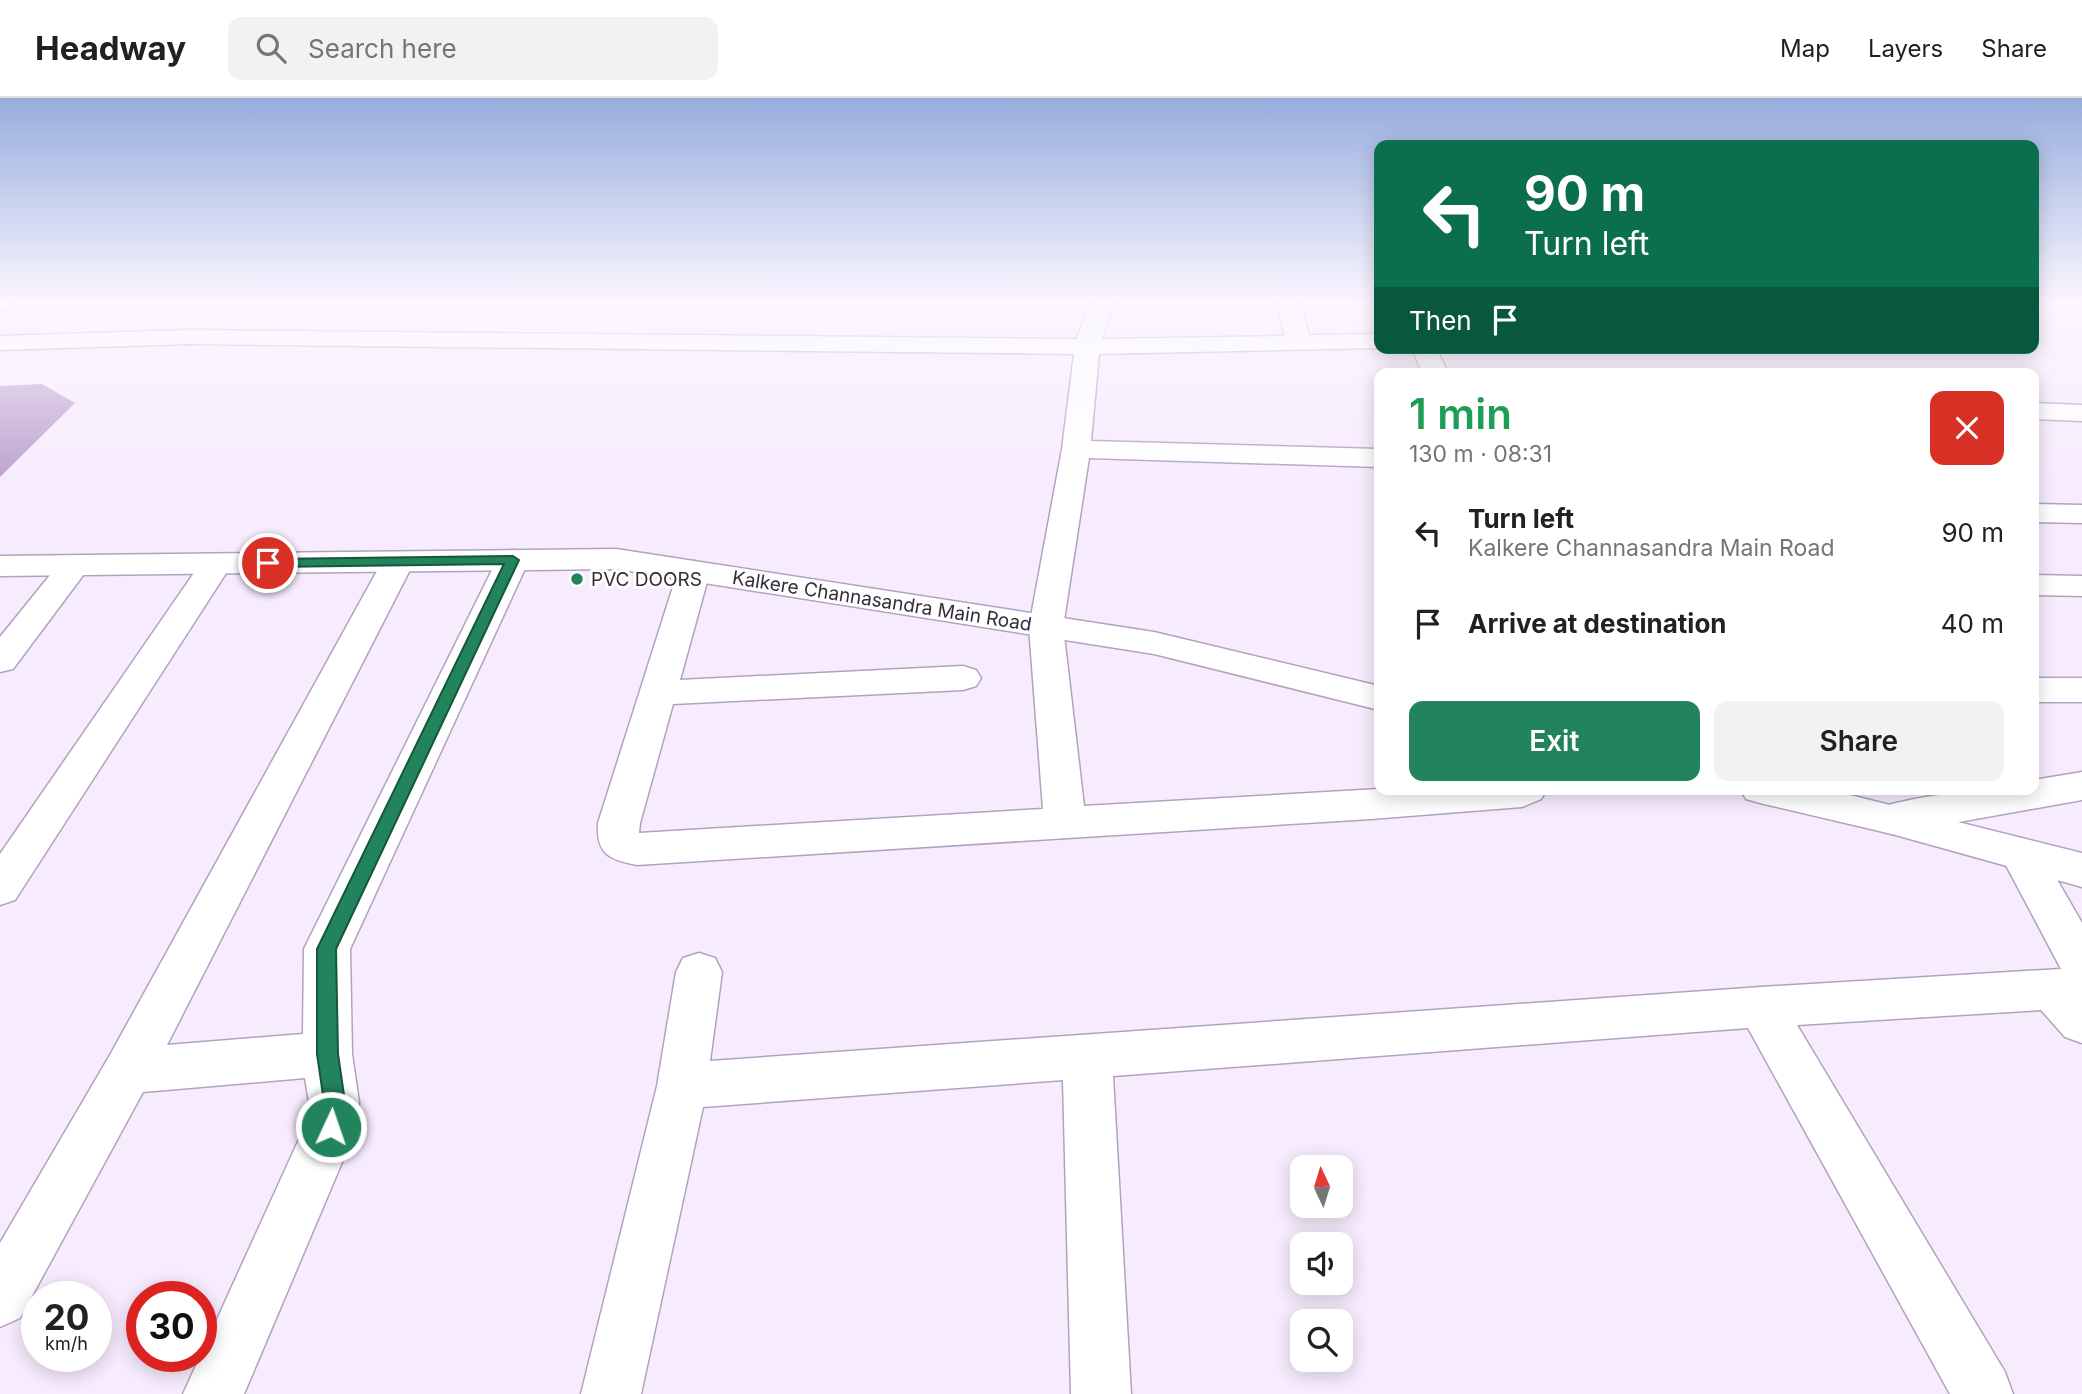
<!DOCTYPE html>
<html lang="en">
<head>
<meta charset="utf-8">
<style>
  :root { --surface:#fff; --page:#f2f2f2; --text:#202124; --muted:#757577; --line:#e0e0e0; --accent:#22845c }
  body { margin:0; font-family:Inter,sans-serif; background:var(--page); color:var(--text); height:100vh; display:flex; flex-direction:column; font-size:26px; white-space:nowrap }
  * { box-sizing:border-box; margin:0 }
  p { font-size:23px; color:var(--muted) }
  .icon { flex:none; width:38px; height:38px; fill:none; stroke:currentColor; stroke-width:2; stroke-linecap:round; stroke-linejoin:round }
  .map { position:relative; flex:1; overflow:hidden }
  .sheet { position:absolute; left:1374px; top:270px; width:665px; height:427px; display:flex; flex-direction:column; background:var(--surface); border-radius:14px; box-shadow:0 4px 18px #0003 }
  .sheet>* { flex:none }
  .top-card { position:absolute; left:1374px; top:42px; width:665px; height:214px; border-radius:14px; box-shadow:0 4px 18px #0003; background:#0b6e4f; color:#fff; overflow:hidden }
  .needle { width:46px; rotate:356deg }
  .tools { position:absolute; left:1290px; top:1057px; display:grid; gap:14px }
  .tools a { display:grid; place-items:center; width:63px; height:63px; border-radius:14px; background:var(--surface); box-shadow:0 4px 18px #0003; font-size:35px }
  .speed { position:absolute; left:21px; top:1183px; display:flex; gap:14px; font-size:35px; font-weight:700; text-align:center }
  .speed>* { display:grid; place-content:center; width:91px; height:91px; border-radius:50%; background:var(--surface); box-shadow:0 4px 18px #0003; line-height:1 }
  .speed small { font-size:18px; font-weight:400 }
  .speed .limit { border:10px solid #d22; background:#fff; color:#111 }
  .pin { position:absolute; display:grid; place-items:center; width:60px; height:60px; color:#fff; margin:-30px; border:4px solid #fff; border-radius:50%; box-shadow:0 2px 7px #0007 }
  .me { position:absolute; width:77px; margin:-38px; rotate:3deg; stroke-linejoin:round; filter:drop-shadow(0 0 5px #0008) }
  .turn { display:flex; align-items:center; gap:24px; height:147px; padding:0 35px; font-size:32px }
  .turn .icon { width:91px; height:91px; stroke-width:2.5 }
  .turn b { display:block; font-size:49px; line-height:60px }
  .then { display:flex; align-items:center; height:66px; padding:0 35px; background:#0003; gap:14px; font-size:26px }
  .round { display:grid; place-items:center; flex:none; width:74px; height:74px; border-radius:14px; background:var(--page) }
  .overview { display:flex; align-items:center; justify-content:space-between; height:119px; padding:0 35px }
  h1 { font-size:42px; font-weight:600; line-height:52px; color:#1e9e55 }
  .action { display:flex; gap:14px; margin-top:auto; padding:14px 35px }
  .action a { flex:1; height:80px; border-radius:14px; background:var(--accent); color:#fff; font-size:28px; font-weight:600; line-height:80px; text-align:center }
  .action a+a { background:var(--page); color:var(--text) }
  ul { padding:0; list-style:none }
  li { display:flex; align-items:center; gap:21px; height:91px; padding:0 35px }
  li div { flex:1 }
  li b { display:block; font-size:26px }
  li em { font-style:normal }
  header { display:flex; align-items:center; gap:42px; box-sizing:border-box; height:98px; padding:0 35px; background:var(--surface); border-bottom:2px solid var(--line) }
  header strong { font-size:33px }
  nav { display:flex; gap:38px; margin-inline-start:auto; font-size:24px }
  .search { width:490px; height:63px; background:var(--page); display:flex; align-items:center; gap:18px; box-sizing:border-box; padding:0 24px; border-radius:14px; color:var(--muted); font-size:26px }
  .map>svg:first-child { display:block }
</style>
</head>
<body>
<header>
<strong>Headway</strong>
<div class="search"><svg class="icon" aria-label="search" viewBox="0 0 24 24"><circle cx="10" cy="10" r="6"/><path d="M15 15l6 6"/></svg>Search here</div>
<nav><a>Map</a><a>Layers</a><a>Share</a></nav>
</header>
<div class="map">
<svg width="2082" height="1296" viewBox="0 0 2082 1296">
  <rect width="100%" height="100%" fill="#f7ecfe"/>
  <!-- water -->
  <path fill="#bca2cd" d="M42,286L75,305L0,379V288Z"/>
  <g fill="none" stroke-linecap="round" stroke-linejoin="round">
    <defs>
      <g id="minor">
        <path d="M1091,202H1114L1102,241L1285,238L1276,202H1299L1309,237L1379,236V250L1099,256L1091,343L1379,351V369L1089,360L1063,529L1084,708L1379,691H1547L1541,701L1522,709L1371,721L637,767C609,762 596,756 598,725L678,473L683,466L694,463L705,466L710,473L680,582L963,568L976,572L981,580L976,588L963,592L673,606L640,725L639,735L1043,711L1029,529L1062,351L1074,256L188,246L0,252V238L188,232L1077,241Z"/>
        <path d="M1412,250H1436L1448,275H1422Z"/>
        <path d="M2034,305L2082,307V323L2034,321Z"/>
        <path d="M2034,406L2082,407V425L2034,424Z"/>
        <path d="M513,452L524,455L529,462L350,851L352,956L359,1004L357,1029L244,1296H183L305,1028L309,1004L305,980L143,994L20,1220L0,1229V1145L110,957L382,464L387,457L398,454L409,457L414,464L167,947L303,936L304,851L497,462L502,455Z"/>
        <path d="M216,456L227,459L232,466L15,802L0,807V756L205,459Z"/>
        <path d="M74,458L85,461L90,468L13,571L0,574V539L63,461Z"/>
        <path d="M2034,477L2082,478V498L2034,497Z"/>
        <rect x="2034" y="580" width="48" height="24"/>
        <path d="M2082,674V702L1892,736L1877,732L1871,721L1877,710C1928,695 1981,691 2034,691V682Z"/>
        <path d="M2021,740L2036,745L2082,825V945L2065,939L2041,912L1797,927L2005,1274L2013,1296H1950L1748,930L1113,978L1131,1296H1071L1063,982L703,1009L641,1296H581L657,988L676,874L683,860L699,855L715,860L722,874L710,963L1761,889L2061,871L2000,756L2006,745Z"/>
      </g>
      <g id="major">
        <path d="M0,202H16L8,211L0,213Z"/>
        <path d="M616,451L1154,534L1379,588V612L1154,556L616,471L0,478V458Z"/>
        <path d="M1740,691H1826L2082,755V789L1892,736L1760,705L1746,701Z"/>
      </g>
    </defs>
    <!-- minor casing -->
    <use href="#minor" stroke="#b3a2bf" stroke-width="3"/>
    <!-- major casing -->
    <use href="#major" stroke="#b3a2bf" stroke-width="3"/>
    <!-- minor -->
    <use href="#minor" fill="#fff" fill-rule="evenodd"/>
    <!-- major -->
    <use href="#major" fill="#fff" fill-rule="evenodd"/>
  </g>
  <!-- sky -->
  <linearGradient id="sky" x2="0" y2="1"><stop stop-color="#96addd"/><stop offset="0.53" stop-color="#fbf6ff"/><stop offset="1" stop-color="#fbf6ff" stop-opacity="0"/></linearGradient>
  <rect width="2082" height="384" fill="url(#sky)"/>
  <!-- route -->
  <path fill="#22845c" stroke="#16563c" stroke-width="2" d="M513,458L519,462L336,851L338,956L345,1004L339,1036L331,1039L324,1036L320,1029L324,1004L317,956V851L504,466L268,469L262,465L268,461Z"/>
  <!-- markers -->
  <circle fill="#22845c" stroke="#fefefe" stroke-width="2.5" cx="577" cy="481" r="7"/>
  <g text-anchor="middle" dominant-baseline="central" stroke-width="6" stroke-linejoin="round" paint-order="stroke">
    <!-- poi labels -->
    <g font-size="19" fill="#342d39" stroke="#fefefe" text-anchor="start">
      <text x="591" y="481">PVC DOORS</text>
    </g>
    <!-- street labels -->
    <g font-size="19" fill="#342d39" stroke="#fefefe">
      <text transform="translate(882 503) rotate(9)">Kalkere Channasandra Main Road</text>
    </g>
  </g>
</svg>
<div class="tools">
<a><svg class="needle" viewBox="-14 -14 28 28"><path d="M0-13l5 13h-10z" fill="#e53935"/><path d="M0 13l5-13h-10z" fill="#757577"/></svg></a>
<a><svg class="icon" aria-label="sound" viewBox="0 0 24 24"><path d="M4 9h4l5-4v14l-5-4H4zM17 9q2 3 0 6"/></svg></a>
<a><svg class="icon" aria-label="search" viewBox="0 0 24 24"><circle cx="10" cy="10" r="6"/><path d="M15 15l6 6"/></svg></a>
</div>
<div class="speed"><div>20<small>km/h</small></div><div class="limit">30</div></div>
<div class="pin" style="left:268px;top:465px;background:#d93025"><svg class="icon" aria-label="arrive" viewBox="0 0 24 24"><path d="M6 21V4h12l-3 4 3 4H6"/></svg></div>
<svg class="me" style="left:331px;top:1029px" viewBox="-20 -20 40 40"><circle r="17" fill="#22845c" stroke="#fff" stroke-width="3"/><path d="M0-11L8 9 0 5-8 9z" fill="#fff"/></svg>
<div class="top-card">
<div class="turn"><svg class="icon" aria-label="left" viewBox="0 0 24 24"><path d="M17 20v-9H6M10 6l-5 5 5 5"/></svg><div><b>90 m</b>Turn left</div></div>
<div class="then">Then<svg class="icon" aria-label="arrive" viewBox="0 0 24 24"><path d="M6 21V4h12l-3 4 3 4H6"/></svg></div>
</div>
<section class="sheet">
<div class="overview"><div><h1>1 min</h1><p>130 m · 08:31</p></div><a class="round" style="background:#d93025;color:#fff"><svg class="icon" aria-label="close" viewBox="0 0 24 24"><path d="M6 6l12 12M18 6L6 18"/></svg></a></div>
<ul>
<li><svg class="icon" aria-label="left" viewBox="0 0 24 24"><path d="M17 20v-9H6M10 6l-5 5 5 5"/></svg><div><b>Turn left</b><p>Kalkere Channasandra Main Road</p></div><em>90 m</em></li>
<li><svg class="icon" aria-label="arrive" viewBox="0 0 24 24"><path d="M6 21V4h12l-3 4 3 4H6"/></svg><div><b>Arrive at destination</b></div><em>40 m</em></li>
</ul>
<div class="action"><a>Exit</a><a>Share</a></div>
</section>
</div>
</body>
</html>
